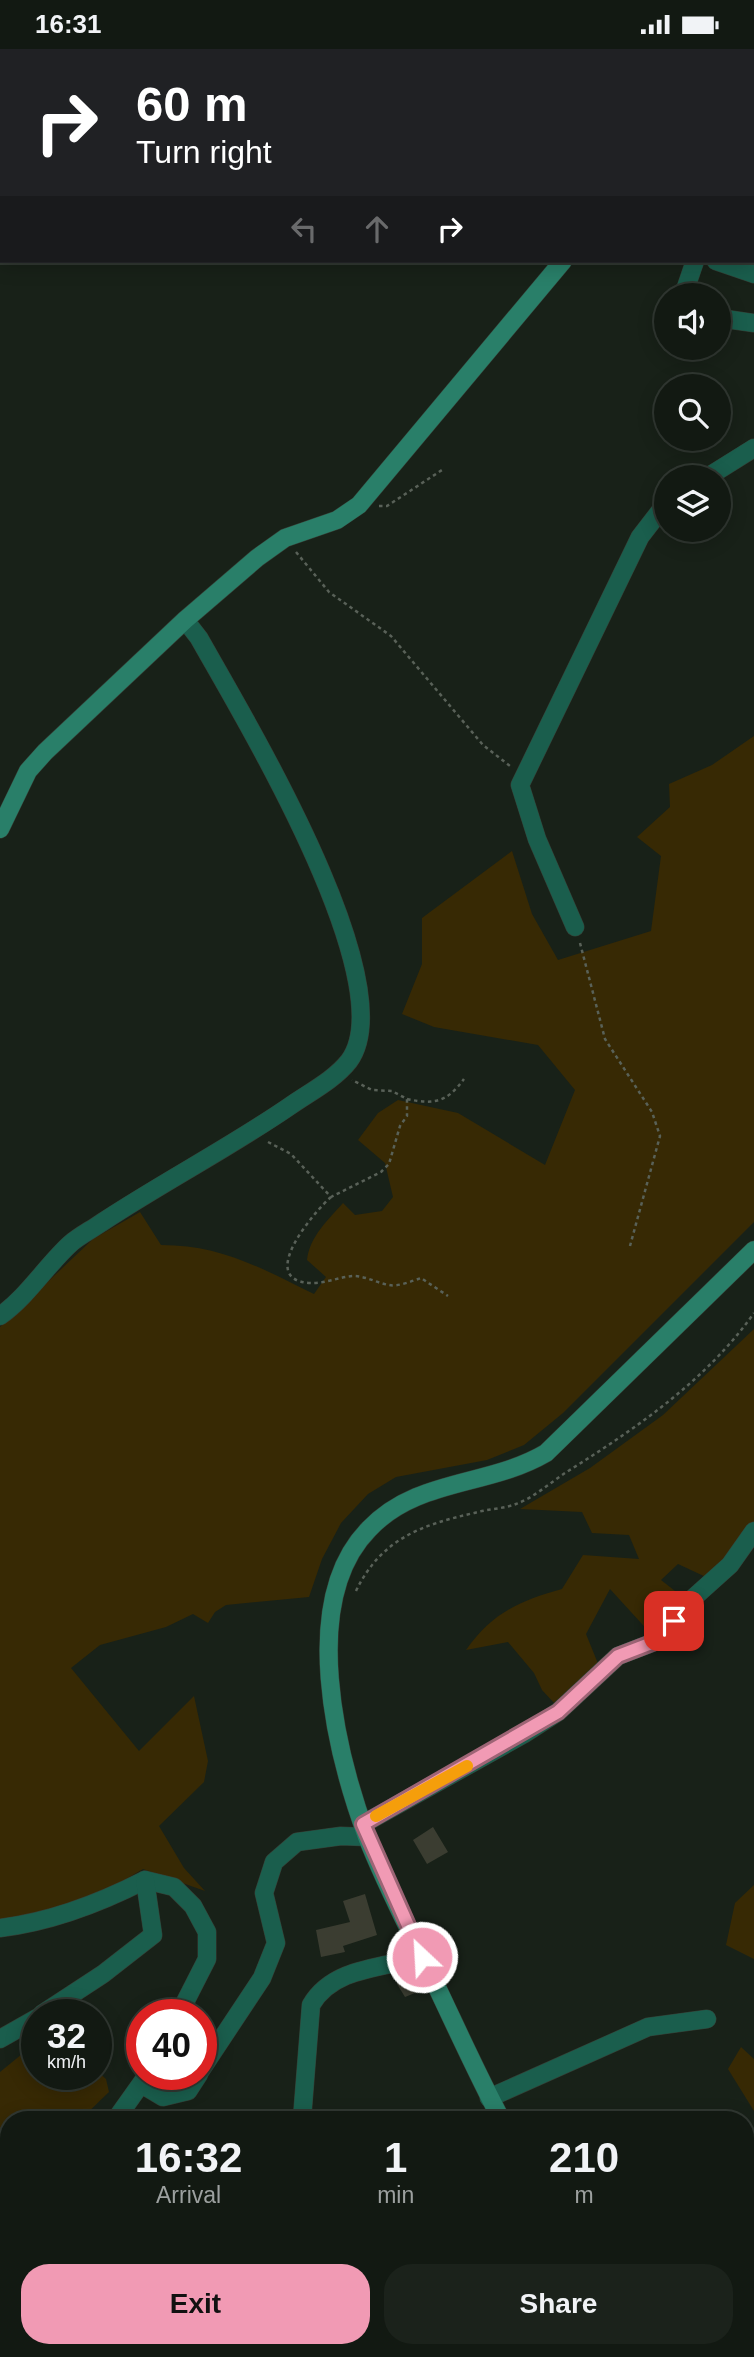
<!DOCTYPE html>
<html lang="en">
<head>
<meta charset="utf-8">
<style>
  :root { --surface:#121912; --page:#1b221b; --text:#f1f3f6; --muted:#9ca09f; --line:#313832; --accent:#f19ab4 }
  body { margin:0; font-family:Helvetica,sans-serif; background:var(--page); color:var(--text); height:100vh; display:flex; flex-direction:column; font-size:26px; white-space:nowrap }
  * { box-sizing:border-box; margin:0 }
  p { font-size:23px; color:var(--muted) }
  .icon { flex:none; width:38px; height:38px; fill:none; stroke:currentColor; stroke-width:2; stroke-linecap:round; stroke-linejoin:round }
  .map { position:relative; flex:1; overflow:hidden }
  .panel { position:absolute; left:0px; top:2062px; width:754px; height:247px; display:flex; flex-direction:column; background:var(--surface); border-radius:28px 28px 0 0; box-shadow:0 4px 18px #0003,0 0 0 2px var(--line) }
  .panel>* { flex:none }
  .guide { position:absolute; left:0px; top:0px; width:754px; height:214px; box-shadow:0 4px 18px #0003,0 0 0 2px var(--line); background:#202124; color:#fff; overflow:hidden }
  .fabs { position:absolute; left:654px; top:234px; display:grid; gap:14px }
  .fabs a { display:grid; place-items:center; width:77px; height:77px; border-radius:50%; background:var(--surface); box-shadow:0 4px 18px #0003,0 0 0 2px var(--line); font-size:35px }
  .speed { position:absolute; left:21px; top:1950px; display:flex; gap:14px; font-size:35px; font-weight:700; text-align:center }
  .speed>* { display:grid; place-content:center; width:91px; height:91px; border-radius:50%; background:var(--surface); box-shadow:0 4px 18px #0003,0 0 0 2px var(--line); line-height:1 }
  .speed small { font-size:18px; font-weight:400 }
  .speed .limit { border:10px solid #d22; background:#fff; color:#111 }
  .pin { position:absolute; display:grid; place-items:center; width:60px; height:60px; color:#fff; margin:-30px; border-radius:14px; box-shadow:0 4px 10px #0006 }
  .me { position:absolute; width:77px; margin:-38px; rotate:335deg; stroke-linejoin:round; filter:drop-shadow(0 0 5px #0008) }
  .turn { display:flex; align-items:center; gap:24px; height:147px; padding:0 21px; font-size:32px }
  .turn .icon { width:91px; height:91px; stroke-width:2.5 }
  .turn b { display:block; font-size:49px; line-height:60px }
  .lanes { display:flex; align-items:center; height:66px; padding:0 21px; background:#0003; justify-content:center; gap:35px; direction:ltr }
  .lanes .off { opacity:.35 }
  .eta { display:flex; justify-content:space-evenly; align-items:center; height:119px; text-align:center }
  .eta b { font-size:42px; font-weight:700; line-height:49px }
  .button { display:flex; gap:14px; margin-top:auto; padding:14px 21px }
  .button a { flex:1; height:80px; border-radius:28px; background:var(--accent); color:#111; font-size:28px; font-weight:700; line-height:80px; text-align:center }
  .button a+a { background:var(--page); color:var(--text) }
  .status { display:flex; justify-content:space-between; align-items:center; height:49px; padding:0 35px; background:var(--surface); direction:ltr }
  .status svg { height:19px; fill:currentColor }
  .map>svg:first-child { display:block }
</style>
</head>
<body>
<div class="status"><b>16:31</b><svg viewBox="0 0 49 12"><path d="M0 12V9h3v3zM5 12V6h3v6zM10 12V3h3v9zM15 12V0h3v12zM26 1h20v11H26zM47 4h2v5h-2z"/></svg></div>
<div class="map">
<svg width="754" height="2308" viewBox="0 0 754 2308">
  <rect width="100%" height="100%" fill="#182118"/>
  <!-- green -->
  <g fill="#372904">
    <path d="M754,687V1173L563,1364L524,1396L487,1411L396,1428L368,1445L341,1474L322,1510L309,1548L226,1556L215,1563L208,1574L193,1565L166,1578L100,1596L71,1619L139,1702L194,1647L208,1712L204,1733L159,1777L184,1819L205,1842L143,1820L101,1845L34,1865L0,1872V1278L93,1190L140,1163L161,1196C221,1196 261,1219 314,1245L326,1228L307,1211C310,1187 328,1171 343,1154L355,1166L382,1162L393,1148L385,1114L358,1091L378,1064L398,1051L458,1064L545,1116L575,1041L538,996L434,978L402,965L422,915V869L512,802L532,865L558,911L651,882L661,807L637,788L670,758L669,735L712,716Z"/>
    <path d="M754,1280V1473L727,1511L708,1529L678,1515L661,1531L684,1549L652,1586L610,1540L586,1585L599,1617L555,1655L542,1641L534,1624L508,1593L466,1601C492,1564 519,1552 562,1540L583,1506L639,1510L629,1486L592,1484L582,1463L520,1460L590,1419L663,1366Z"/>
    <path d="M754,1836V1910L726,1896L735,1854Z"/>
    <path d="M741,1998L754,2010V2062L728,2020Z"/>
    <path d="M27,2001H37V2025H96V2021L106,2030L109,2043L81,2070H9V2103L0,2106V2023Z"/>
    <path d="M0,2218L9,2244V2300H314L318,2308H0Z"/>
    <path d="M413,2300H607L610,2308H411Z"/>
  </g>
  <!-- building -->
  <g fill="#3b3d31">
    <path d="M433,1778L448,1803L427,1815L413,1791Z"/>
    <path d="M365,1845L377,1886L343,1897L345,1903L321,1908L316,1881L350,1873L343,1852Z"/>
    <path d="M415,1924L425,1940L405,1948L397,1935Z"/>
  </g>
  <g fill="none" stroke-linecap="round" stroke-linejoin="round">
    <defs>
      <g id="street">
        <path d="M577,0L580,2"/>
        <path d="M0,82L2,83"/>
        <path d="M752,91V102"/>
        <path d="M752,124H754"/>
        <path d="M716,212L754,225"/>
        <path d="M683,247L695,212"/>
        <path d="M719,269L754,274"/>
        <path d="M706,429L754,399"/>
        <path d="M575,878L537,790L520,736L640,488L667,453"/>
        <path d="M0,1267C27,1248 46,1217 70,1195C79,1187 91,1181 101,1174C163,1133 229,1099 290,1057C310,1043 334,1031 349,1012C406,935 241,664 199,589L185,571"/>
        <path d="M363,1775L524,1685L558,1663L618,1607L657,1592L691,1551L730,1516L754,1482"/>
        <path d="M0,1879C50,1873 100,1854 145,1831L174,1838L193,1857L207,1883V1910L179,1965"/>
        <path d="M42,1965L103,1925L153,1886L145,1831"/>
        <path d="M0,1990L37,1969"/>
        <path d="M201,2021L262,1929L276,1894L264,1844L274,1813L297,1793L341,1787L367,1788"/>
        <path d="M143,2036L163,2048L188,2042L199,2025"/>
        <path d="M489,2049L648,1978L707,1970"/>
        <path d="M116,2070L148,2025"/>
        <path d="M302,2070L311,1956C333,1918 383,1919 422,1908"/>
        <path d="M0,2129L9,2125"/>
        <path d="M354,2300L361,2308"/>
      </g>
      <g id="secondary">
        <path d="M739,2L740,0"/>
        <path d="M0,780L28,722L45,703L185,571L257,509L285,489L337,471L359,456L563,212"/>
        <path d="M501,2070C477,2025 456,1978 434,1932C412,1885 386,1837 367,1788C336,1704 298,1552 369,1480C417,1429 488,1438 546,1404L754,1201"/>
        <path d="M626,2300L631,2308"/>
      </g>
    </defs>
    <!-- street casing -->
    <use href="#street" stroke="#363e35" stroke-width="19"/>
    <!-- secondary casing -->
    <use href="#secondary" stroke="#363e35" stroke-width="19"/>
    <!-- path -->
    <g stroke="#596158" stroke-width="2.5" stroke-dasharray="3.5 3.5" stroke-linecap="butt">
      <path d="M379,457H387L442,421"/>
      <path d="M296,503L329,543L391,587L483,696L510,717"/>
      <path d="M580,894L605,990L652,1063L660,1087L630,1197"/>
      <path d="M407,1050C435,1056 447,1053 464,1030"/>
      <path d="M268,1093L291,1105L331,1148L381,1123L389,1115L400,1077L407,1067V1050L392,1042L372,1041L352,1031"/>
      <path d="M331,1148C316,1161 255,1231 310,1234C324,1235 339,1228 353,1227C366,1227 377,1234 389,1236C398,1238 412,1232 421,1229L448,1247"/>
      <path d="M356,1542C381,1490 421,1476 474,1464C487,1460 503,1460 516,1455C533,1449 550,1434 565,1424C635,1380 706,1332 754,1264"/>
      <path d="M674,2300L685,2308"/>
    </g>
    <!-- street -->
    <use href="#street" stroke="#1a5e4d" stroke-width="18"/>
    <!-- secondary -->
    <use href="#secondary" stroke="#297f69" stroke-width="18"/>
  </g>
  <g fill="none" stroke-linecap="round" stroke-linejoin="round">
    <defs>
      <path id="route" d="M422,1908L363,1775L558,1663L618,1607L657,1592L674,1572"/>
    </defs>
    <!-- route casing -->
    <use href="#route" stroke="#9d6475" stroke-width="18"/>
    <!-- route -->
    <use href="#route" stroke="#f19ab4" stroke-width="12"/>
    <!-- slow -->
    <path stroke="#f59e0b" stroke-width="12" d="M376,1767L467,1717"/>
  </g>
</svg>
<div class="fabs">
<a><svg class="icon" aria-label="sound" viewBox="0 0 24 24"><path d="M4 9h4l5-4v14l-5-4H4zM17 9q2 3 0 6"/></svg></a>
<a><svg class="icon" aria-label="search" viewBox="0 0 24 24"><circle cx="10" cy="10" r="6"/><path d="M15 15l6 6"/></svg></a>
<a><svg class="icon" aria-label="layers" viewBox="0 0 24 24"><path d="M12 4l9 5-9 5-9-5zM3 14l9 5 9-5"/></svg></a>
</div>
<div class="speed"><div>32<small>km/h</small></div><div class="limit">40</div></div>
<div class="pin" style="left:674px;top:1572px;background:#d93025"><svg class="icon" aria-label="arrive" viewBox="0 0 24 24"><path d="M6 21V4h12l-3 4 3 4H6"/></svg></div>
<svg class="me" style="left:422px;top:1908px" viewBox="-20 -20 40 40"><circle r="17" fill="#f19ab4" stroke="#fff" stroke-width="3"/><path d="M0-11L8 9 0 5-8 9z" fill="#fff"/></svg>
<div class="guide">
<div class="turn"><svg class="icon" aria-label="right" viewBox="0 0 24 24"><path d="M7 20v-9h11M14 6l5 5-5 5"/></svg><div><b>60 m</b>Turn right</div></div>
<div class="lanes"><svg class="icon off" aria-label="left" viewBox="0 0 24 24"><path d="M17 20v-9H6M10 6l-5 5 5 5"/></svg><svg class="icon off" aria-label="ahead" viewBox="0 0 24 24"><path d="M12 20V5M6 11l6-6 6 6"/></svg><svg class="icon" aria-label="right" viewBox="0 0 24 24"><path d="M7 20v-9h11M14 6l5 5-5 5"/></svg></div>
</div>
<section class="panel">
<div class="eta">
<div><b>16:32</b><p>Arrival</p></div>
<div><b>1</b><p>min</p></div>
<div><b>210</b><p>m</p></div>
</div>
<div class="button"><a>Exit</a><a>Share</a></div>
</section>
</div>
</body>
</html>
